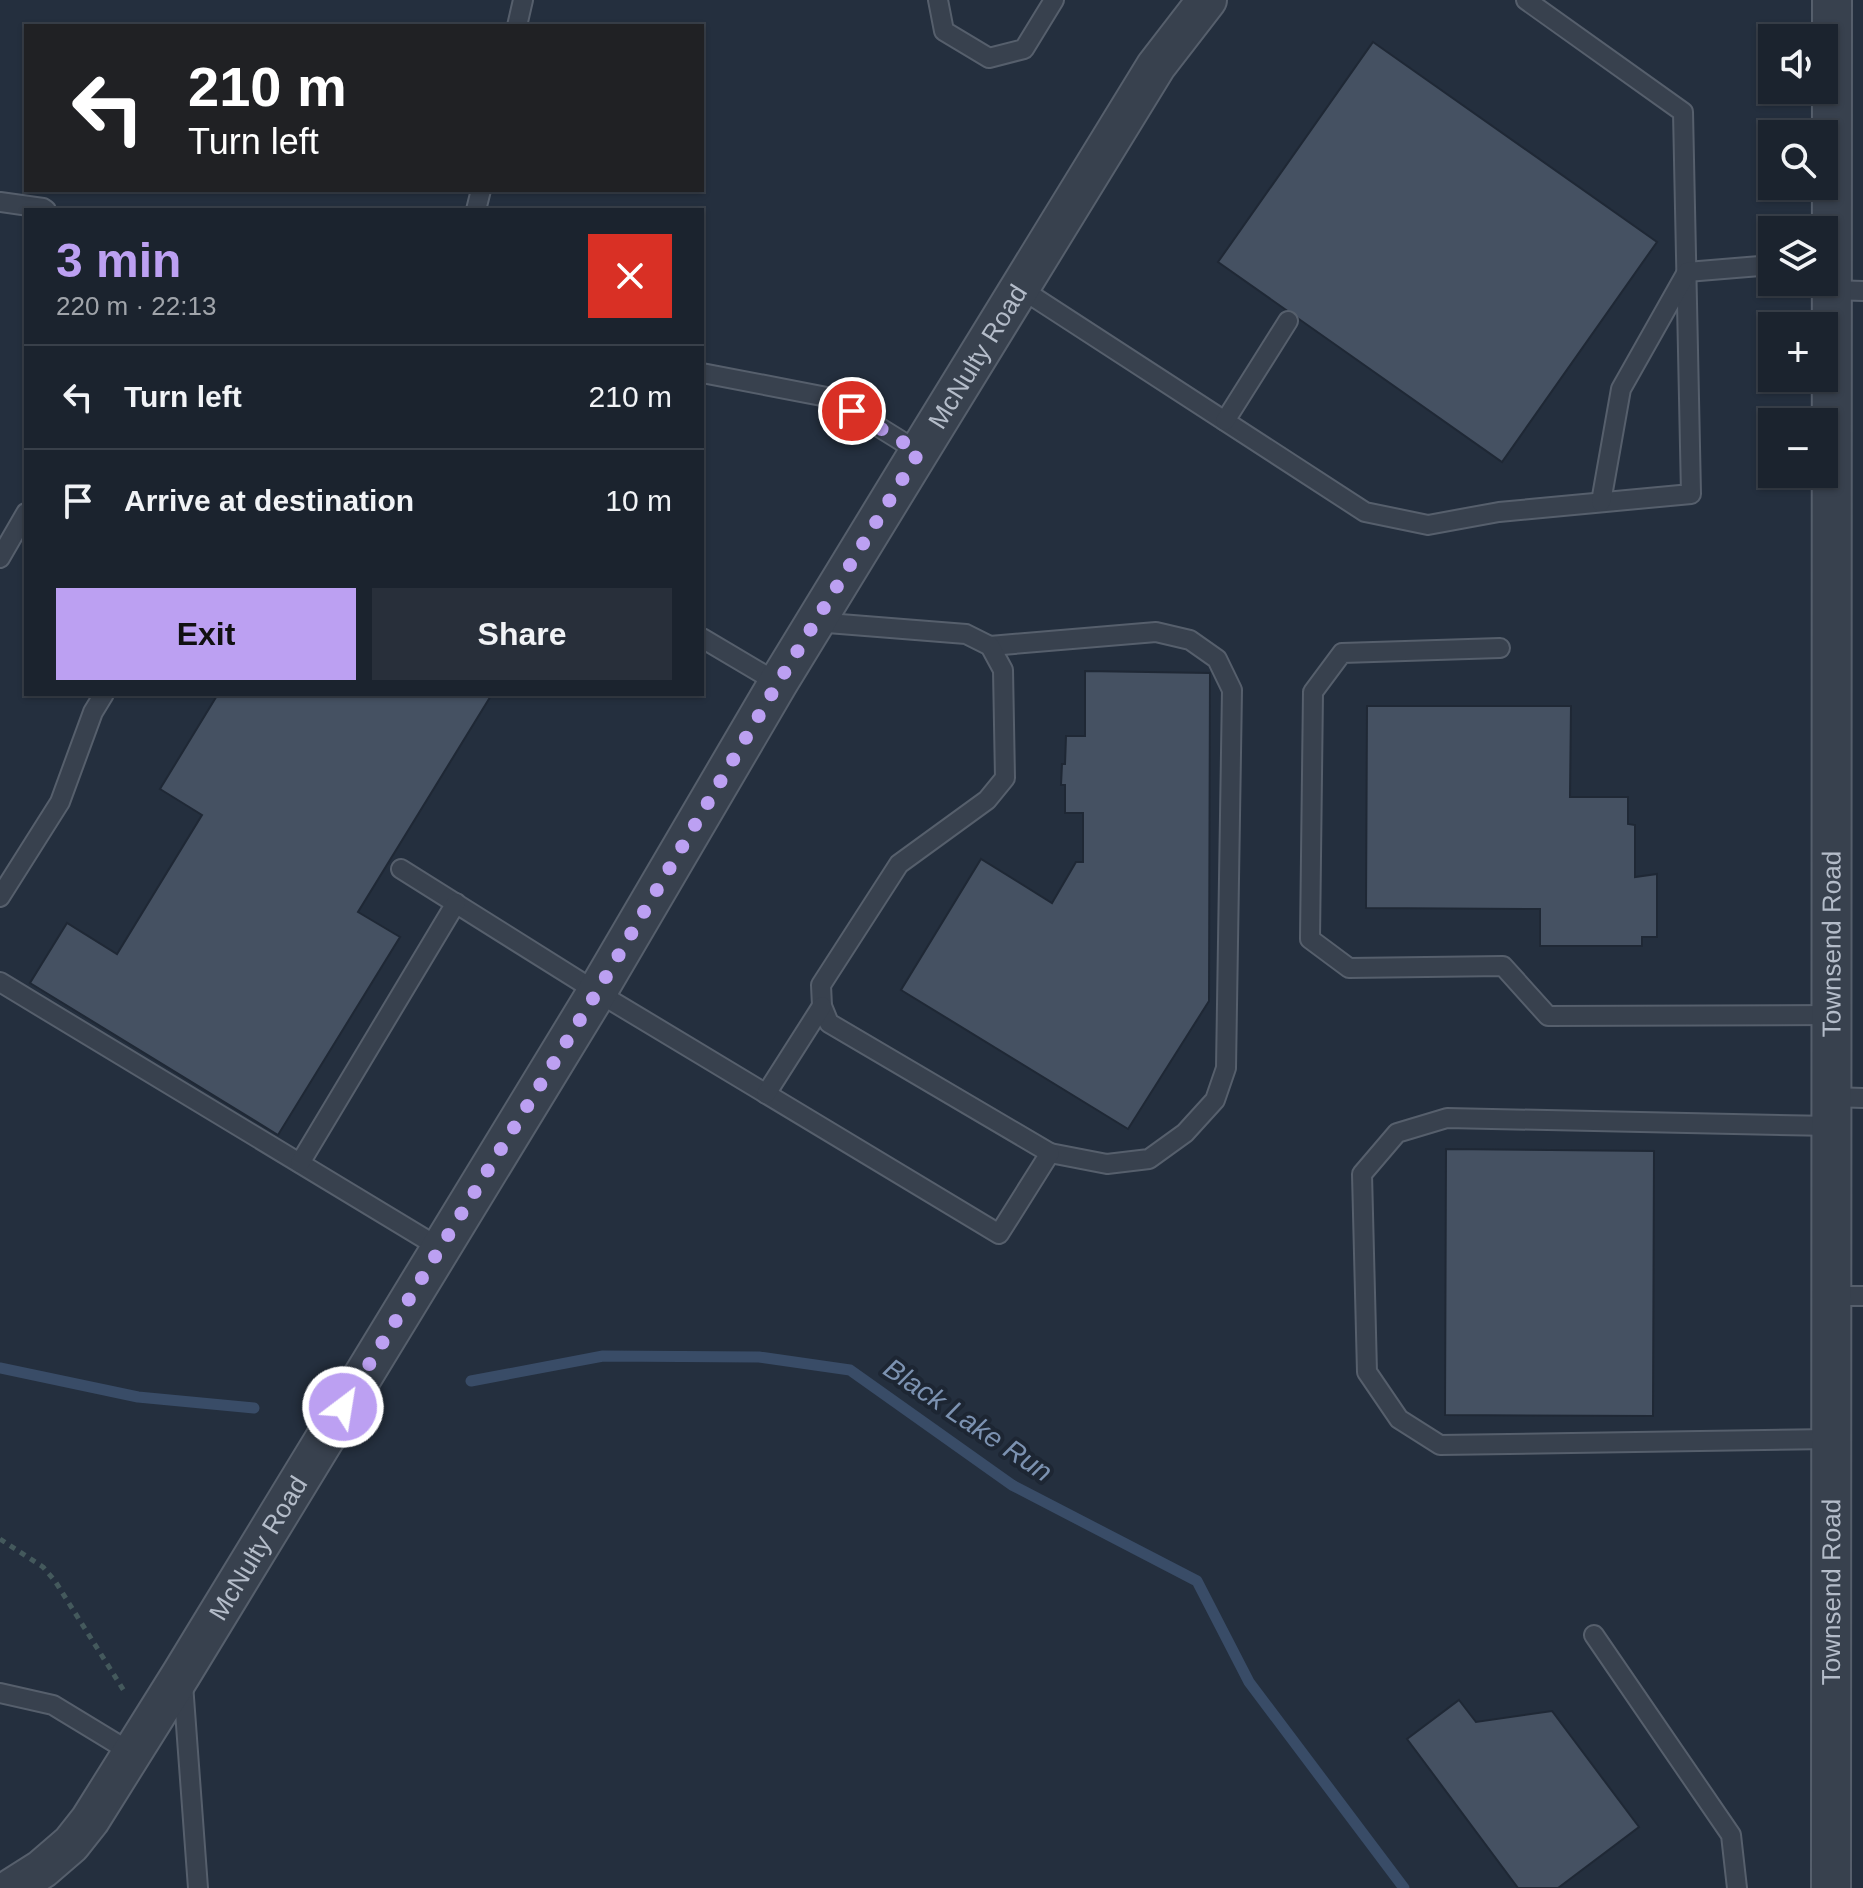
<!DOCTYPE html>
<html lang="en">
<head>
<meta charset="utf-8">
<style>
  :root { --surface:#1b232e; --page:#282f3a; --text:#f1f3f6; --muted:#a0a4aa; --line:#39404a; --accent:#bca0f2 }
  body { margin:0; font-family:Arial,sans-serif; background:var(--page); color:var(--text); height:100vh; display:flex; flex-direction:column; font-size:30px; white-space:nowrap }
  * { box-sizing:border-box; margin:0 }
  p { font-size:26px; color:var(--muted) }
  .icon { flex:none; width:44px; height:44px; fill:none; stroke:currentColor; stroke-width:2; stroke-linecap:round; stroke-linejoin:round }
  .map { position:relative; flex:1; overflow:hidden }
  .sheet { position:absolute; left:24px; top:208px; width:680px; height:488px; display:flex; flex-direction:column; background:var(--surface); border-radius:0px; box-shadow:0 2px 6px #0004,0 0 0 2px var(--line) }
  .sheet>* { flex:none }
  .guide { position:absolute; left:24px; top:24px; width:680px; height:168px; border-radius:0px; box-shadow:0 2px 6px #0004,0 0 0 2px var(--line); background:#202124; color:#fff; overflow:hidden }
  .buttons { position:absolute; left:1758px; top:24px; display:grid; gap:16px }
  .buttons a { display:grid; place-items:center; width:80px; height:80px; border-radius:0px; background:var(--surface); box-shadow:0 2px 6px #0004,0 0 0 2px var(--line); font-size:40px }
  .pin { position:absolute; display:grid; place-items:center; width:68px; height:68px; color:#fff; margin:-34px; border:4px solid #fff; border-radius:50%; box-shadow:0 2px 8px #0007 }
  .me { position:absolute; width:88px; margin:-44px; rotate:31deg; stroke-linejoin:round; filter:drop-shadow(0 0 6px #0008) }
  .turn { display:flex; align-items:center; gap:28px; height:168px; padding:0 32px; font-size:36px }
  .turn .icon { width:104px; height:104px; stroke-width:2.5 }
  .turn b { display:block; font-size:56px; line-height:68px }
  .round { display:grid; place-items:center; flex:none; width:84px; height:84px; border-radius:0px; background:var(--page) }
  .head { display:flex; align-items:center; justify-content:space-between; height:136px; padding:0 32px }
  h1 { font-size:48px; font-weight:600; line-height:60px; color:var(--accent) }
  .primary-button { display:flex; gap:16px; margin-top:auto; padding:16px 32px }
  .primary-button a { flex:1; height:92px; border-radius:0px; background:var(--accent); color:#111; font-size:32px; font-weight:600; line-height:92px; text-align:center }
  .primary-button a+a { background:var(--page); color:var(--text) }
  ul { padding:0; list-style:none }
  li { display:flex; align-items:center; gap:24px; height:104px; padding:0 32px; border-top:2px solid var(--line) }
  li div { flex:1 }
  li b { display:block; font-size:30px }
  li em { font-style:normal }
  .map>svg:first-child { display:block }
</style>
</head>
<body>
<div class="map">
<svg width="1863" height="1888" viewBox="0 0 1863 1888">
  <rect width="100%" height="100%" fill="#242f3e"/>
  <g fill="none" stroke-linecap="round" stroke-linejoin="round">
    <!-- stream -->
    <g stroke="#394c67" stroke-width="11">
      <path d="M0,1368L138,1397L254,1408"/>
      <path d="M471,1381L603,1356L759,1357L850,1370L1012,1485L1197,1581L1249,1682L1404,1888"/>
    </g>
  </g>
  <!-- building -->
  <g fill="#455162" stroke="#1f2835" stroke-width="2">
    <path d="M1373,42L1657,242L1502,462L1218,262Z"/>
    <path d="M1085,671L1210,673L1209,1001L1128,1129L901,990L981,859L1052,903L1076,862H1083V813H1065V785H1061L1062,764H1065L1066,736H1085Z"/>
    <path d="M218,694H492L358,912L400,937L278,1135L30,983L67,923L117,954L202,815L160,789Z"/>
    <path d="M1367,706H1571L1570,797H1628V824L1635,825V877L1657,874V937H1642V946H1540V909L1366,908Z"/>
    <path d="M1446,1149L1654,1151L1653,1416L1445,1415Z"/>
    <path d="M1459,1700L1476,1722L1552,1711L1639,1827L1558,1888H1518L1407,1739Z"/>
  </g>
  <g fill="none" stroke-linecap="round" stroke-linejoin="round">
    <defs>
      <g id="service">
        <path d="M938,0L944,31L989,58L1024,49L1054,0"/>
        <path d="M517,26L523,0"/>
        <path d="M0,202L43,208L46,210"/>
        <path d="M476,210L481,190"/>
        <path d="M1020,288L1365,512L1428,525L1499,512L1691,494L1683,112L1526,0"/>
        <path d="M1832,290L1863,291"/>
        <path d="M702,373L832,398L919,452"/>
        <path d="M1225,421L1288,321"/>
        <path d="M1601,502L1621,389L1687,272L1772,265"/>
        <path d="M0,558L26,513"/>
        <path d="M702,638L778,683"/>
        <path d="M990,646L1156,632L1190,640L1217,659L1232,690L1226,1068L1215,1100L1185,1133L1149,1159L1107,1164L1050,1153"/>
        <path d="M1500,648L1342,653L1313,692L1310,939L1349,968L1503,966L1548,1016L1832,1015"/>
        <path d="M401,869L597,992L999,1234L1050,1153L829,1023L822,1006L821,985L899,864L987,800L1005,778L1003,670L990,646L966,634L815,622"/>
        <path d="M0,897L60,802L93,712L104,694"/>
        <path d="M0,982L440,1248"/>
        <path d="M766,1094L822,1006"/>
        <path d="M1831,1097L1863,1098"/>
        <path d="M300,1163L456,903"/>
        <path d="M1832,1296H1863"/>
        <path d="M1831,1439L1440,1445L1399,1419L1367,1372L1362,1174L1397,1133L1447,1118L1832,1126"/>
        <path d="M1594,1635L1731,1835L1737,1888"/>
        <path d="M183,1684L198,1888"/>
        <path d="M0,1693L53,1705L132,1753"/>
      </g>
      <g id="minor">
        <path id="s1" d="M12,1888L42,1869L71,1844L90,1820L182,1673L597,992L778,683L919,452L1156,66L1207,0"/>
        <path id="s2" d="M1831,1888L1832,0"/>
      </g>
    </defs>
    <!-- service casing -->
    <use href="#service" stroke="#565f6c" stroke-width="22"/>
    <!-- minor casing -->
    <use href="#minor" stroke="#565f6c" stroke-width="42"/>
    <!-- path -->
    <path stroke="#44595c" stroke-width="5" stroke-dasharray="6 6" stroke-linecap="butt" d="M0,1539L43,1567L55,1581L126,1694"/>
    <!-- service -->
    <use href="#service" stroke="#38414e" stroke-width="18"/>
    <!-- minor -->
    <use href="#minor" stroke="#38414e" stroke-width="38"/>
  </g>
  <g fill="none" stroke-linecap="round" stroke-linejoin="round">
    <!-- route -->
    <path stroke="#bca0f2" stroke-width="14" stroke-dasharray="0 25.2" d="M343,1407L597,992L778,683L919,452L852,411"/>
  </g>
  <g text-anchor="middle" dominant-baseline="central" stroke-width="8" stroke-linejoin="round" paint-order="stroke">
    <!-- street labels -->
    <g font-size="26" fill="#b4bcc9" stroke="#1d2633">
      <text stroke="none"><textPath href="#s1" startOffset="1816">McNulty Road</textPath></text>
      <text stroke="none"><textPath href="#s2" startOffset="944">Townsend Road</textPath></text>
      <text stroke="none"><textPath href="#s1" startOffset="424">McNulty Road</textPath></text>
      <text stroke="none"><textPath href="#s2" startOffset="296">Townsend Road</textPath></text>
    </g>
    <!-- water labels -->
    <g font-size="28" font-style="italic" fill="#7c92b1" stroke="#1d2633">
      <text transform="translate(968 1420) rotate(34)">Black Lake Run</text>
    </g>
  </g>
</svg>
<div class="buttons">
<a><svg class="icon" aria-label="sound" viewBox="0 0 24 24"><path d="M4 9h4l5-4v14l-5-4H4zM17 9q2 3 0 6"/></svg></a>
<a><svg class="icon" aria-label="search" viewBox="0 0 24 24"><circle cx="10" cy="10" r="6"/><path d="M15 15l6 6"/></svg></a>
<a><svg class="icon" aria-label="layers" viewBox="0 0 24 24"><path d="M12 4l9 5-9 5-9-5zM3 14l9 5 9-5"/></svg></a>
<a>+</a>
<a>−</a>
</div>
<div class="pin" style="left:852px;top:411px;background:#d93025"><svg class="icon" aria-label="arrive" viewBox="0 0 24 24"><path d="M6 21V4h12l-3 4 3 4H6"/></svg></div>
<svg class="me" style="left:343px;top:1407px" viewBox="-20 -20 40 40"><circle r="17" fill="#bca0f2" stroke="#fff" stroke-width="3"/><path d="M0-11L8 9 0 5-8 9z" fill="#fff"/></svg>
<div class="guide">
<div class="turn"><svg class="icon" aria-label="left" viewBox="0 0 24 24"><path d="M17 20v-9H6M10 6l-5 5 5 5"/></svg><div><b>210 m</b>Turn left</div></div>
</div>
<section class="sheet">
<div class="head"><div><h1>3 min</h1><p>220 m · 22:13</p></div><a class="round" style="background:#d93025;color:#fff"><svg class="icon" aria-label="close" viewBox="0 0 24 24"><path d="M6 6l12 12M18 6L6 18"/></svg></a></div>
<ul>
<li><svg class="icon" aria-label="left" viewBox="0 0 24 24"><path d="M17 20v-9H6M10 6l-5 5 5 5"/></svg><div><b>Turn left</b></div><em>210 m</em></li>
<li><svg class="icon" aria-label="arrive" viewBox="0 0 24 24"><path d="M6 21V4h12l-3 4 3 4H6"/></svg><div><b>Arrive at destination</b></div><em>10 m</em></li>
</ul>
<div class="primary-button"><a>Exit</a><a>Share</a></div>
</section>
</div>
</body>
</html>
